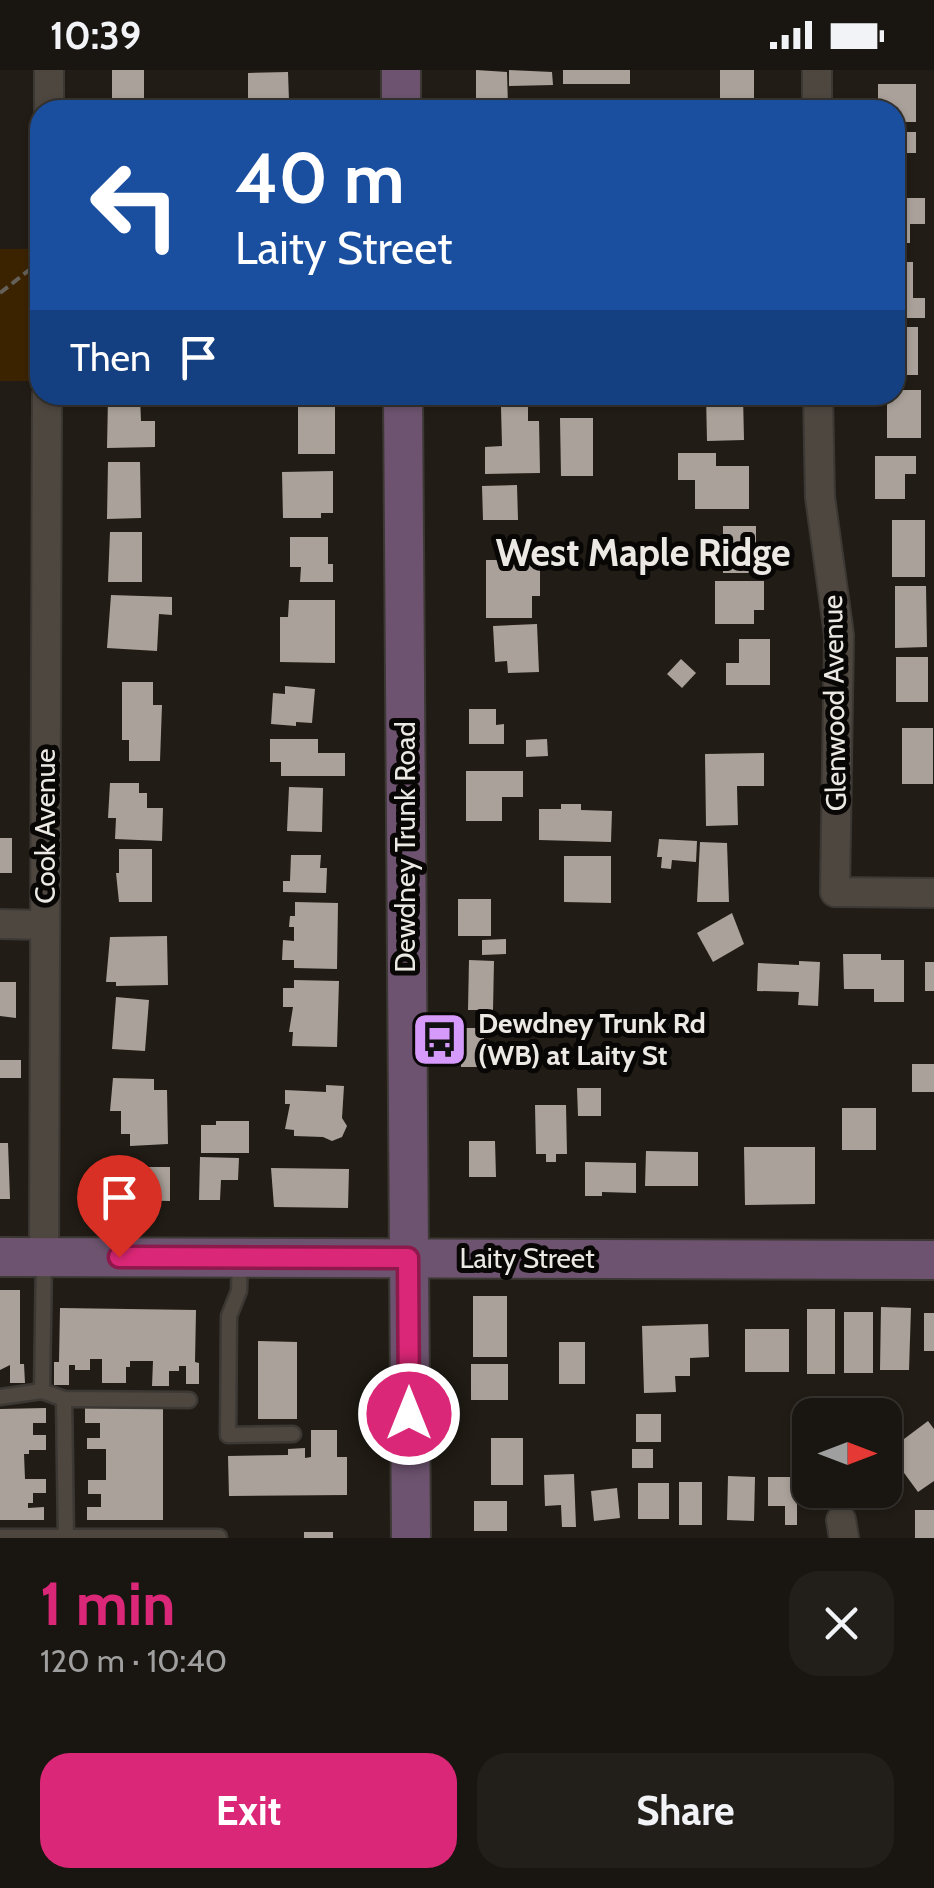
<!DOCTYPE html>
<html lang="en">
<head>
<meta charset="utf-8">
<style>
  :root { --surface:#191510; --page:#221e19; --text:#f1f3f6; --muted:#9f9f9f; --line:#373430; --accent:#db2777 }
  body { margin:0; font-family:Cabin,sans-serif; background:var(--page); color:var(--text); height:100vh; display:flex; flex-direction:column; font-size:38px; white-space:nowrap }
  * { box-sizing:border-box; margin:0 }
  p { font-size:32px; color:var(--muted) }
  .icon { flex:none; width:55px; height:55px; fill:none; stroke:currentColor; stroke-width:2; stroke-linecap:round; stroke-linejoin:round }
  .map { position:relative; height:1468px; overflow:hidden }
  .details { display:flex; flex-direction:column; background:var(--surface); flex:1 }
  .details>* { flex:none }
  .top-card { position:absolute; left:30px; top:30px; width:875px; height:305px; border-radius:30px; box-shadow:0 2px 8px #0004,0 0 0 2px var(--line); background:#1a4fa0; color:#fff; overflow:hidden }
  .needle { width:65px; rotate:90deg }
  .tools { position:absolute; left:792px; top:1328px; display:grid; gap:20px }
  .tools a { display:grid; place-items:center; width:110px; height:110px; border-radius:20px; background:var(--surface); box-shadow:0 2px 8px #0004,0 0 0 2px var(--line); font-size:50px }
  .pin { position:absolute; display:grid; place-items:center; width:85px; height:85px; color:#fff; margin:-102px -42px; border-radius:50% 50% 50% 0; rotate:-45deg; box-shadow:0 0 10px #0007 }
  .pin .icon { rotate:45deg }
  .me { position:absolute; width:110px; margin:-55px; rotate:0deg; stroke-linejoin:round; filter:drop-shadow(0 0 8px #0008) }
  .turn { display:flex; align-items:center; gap:35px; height:210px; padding:0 40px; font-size:45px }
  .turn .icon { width:130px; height:130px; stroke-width:2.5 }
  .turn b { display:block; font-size:70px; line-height:85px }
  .then { display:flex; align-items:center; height:95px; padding:0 40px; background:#0003; gap:20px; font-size:38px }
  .round { display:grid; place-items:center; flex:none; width:105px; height:105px; border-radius:30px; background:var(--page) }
  .summary { display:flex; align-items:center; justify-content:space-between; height:170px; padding:0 40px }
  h1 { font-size:60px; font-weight:700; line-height:75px; color:var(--accent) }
  .cta { display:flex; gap:20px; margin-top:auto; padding:20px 40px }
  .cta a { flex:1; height:115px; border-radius:30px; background:var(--accent); color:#fff; font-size:40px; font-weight:700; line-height:115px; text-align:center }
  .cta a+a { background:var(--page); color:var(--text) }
  .status { display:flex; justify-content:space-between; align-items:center; height:70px; padding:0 50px; background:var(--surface); direction:ltr }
  .status svg { height:28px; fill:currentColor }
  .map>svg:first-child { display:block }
</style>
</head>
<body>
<div class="status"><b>10:39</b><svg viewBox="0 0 49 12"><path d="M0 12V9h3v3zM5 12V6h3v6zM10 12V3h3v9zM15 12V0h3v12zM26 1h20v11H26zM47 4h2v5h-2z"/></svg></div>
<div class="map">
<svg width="934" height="1468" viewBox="0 0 934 1468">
  <rect width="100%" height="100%" fill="#211c15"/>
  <!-- green -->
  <rect fill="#3c2300" x="0" y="179" width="32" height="132"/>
  <!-- building -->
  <g fill="#aaa29a">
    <rect x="112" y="0" width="32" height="40"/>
    <path d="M476,0L507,2L508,37H476Z"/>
    <path d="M509,0L552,2L553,15L509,16Z"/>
    <rect x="563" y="0" width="67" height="14"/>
    <rect x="720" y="0" width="34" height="40"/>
    <path d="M288,2L289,31H332V40H248V3Z"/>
    <path d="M878,14H916V52H895V40H878Z"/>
    <path d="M895,62H916V83H905V103H895Z"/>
    <path d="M895,128H925V154H910V173H895Z"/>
    <path d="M895,192H913V228H925V248H895Z"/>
    <rect x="895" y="257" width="23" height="48"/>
    <path d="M895,320H921V368H887V325H895Z"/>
    <path d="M706,325H743L744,370L707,371Z"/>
    <path d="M140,327L141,351H155V377L107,378L108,328Z"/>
    <rect x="298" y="330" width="37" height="54"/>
    <path d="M501,337H528V351H539L540,403L485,404V377L502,376Z"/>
    <path d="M560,348H593V406H561Z"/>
    <path d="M678,383H716V396H749V439H695V410H678Z"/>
    <path d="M875,386H916V404H905V429H875Z"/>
    <path d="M108,392H140L141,448L107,449Z"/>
    <path d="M333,401V443H321V448H283L282,402Z"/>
    <path d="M517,415L518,450H483L482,416Z"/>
    <rect x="892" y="450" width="33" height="57"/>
    <rect x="723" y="456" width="33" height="47"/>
    <path d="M110,462H142V512H108Z"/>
    <path d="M290,467H328V494H333V512H300L301,497H290Z"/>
    <path d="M486,490H540V526H532V548H486Z"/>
    <path d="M715,511H764V540H754V554H715Z"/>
    <path d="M895,516H926L927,577L895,578Z"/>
    <path d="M111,525L172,527V545L159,544L157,581L107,578Z"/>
    <path d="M289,530H335V593L280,592V547H288Z"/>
    <path d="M537,554L539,602L508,603L507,591L495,592L493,556Z"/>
    <path d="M739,569H770V615H726V593H739Z"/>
    <rect x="896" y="587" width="32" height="45"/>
    <path d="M681,589L696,603L682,618L667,604Z"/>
    <path d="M122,612H153V635H162L160,691H129V670H122Z"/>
    <path d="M285,616L315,619L312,653L296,652V656L271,654L273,623L285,624Z"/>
    <path d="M469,639H496V655L504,654V674H469Z"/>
    <rect x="902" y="658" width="31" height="56"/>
    <path d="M270,669H318V683H345V706H281V692H270Z"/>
    <path d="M547,669L548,686L526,687V670Z"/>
    <path d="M764,683V716H737L738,755L706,756L705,684Z"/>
    <path d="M466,701H523V727H502V751H466Z"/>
    <path d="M110,713H139V723H147V738H163L162,771L115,769L116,748H108Z"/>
    <path d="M289,717L323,718L322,762L287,761Z"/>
    <path d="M561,734H581V740L612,741L611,772L539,770V739H561Z"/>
    <rect x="0" y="768" width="12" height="35"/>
    <path d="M659,769L697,771L696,792L672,790L671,799L661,798L662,787H657Z"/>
    <path d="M700,772L727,773L729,832H697Z"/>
    <path d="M119,779H152V832H119L116,803H119Z"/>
    <path d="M291,785H321L320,798H327L326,823L283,822V811H290Z"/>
    <path d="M564,786H611V833L564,832Z"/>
    <rect x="458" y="829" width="33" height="37"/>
    <path d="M295,832L338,833L337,899L294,898V890H282L283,870L294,871V857H289L290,846H295Z"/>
    <path d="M732,843L744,874L713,892L697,863Z"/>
    <path d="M167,866L168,915L116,916V912H106L110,867Z"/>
    <path d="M506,869V884L482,885V870Z"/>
    <path d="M843,884H881V890H904V932H874V919H844Z"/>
    <path d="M469,890L494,891L493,940H468Z"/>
    <path d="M799,891L820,892L818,936L798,935L799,922L757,921L758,893L799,895Z"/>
    <rect x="925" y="892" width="9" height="29"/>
    <path d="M294,910L339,911L337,977L292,976L293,962H289L293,937H283V918H294Z"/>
    <path d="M0,912H16V948L0,946Z"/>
    <path d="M116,927L149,930L145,981L112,979Z"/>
    <rect x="461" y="958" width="23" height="39"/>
    <rect x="0" y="990" width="21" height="18"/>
    <rect x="912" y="994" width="22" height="28"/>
    <path d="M113,1008L154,1009V1020H167L168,1074L130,1076V1064H121V1041H110Z"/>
    <path d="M326,1015L344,1016L342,1048L347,1056L342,1067L332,1071L323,1067L294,1066V1060L285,1059L290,1034H285V1020L326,1022Z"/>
    <path d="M577,1018H601V1046H578Z"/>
    <path d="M535,1035H566L567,1084H556V1092H546V1084H536Z"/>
    <rect x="842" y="1038" width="34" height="42"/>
    <path d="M216,1051H249V1083H201V1055H216Z"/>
    <path d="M469,1071H495L496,1107H469Z"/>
    <path d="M0,1073H8L10,1129H0Z"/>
    <path d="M744,1077H815V1134L745,1135Z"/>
    <path d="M646,1081L698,1082V1116H645Z"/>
    <path d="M200,1087L239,1088L238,1110H221L220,1130H199Z"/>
    <path d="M585,1092L636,1093V1123L602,1122V1126H585Z"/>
    <path d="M120,1097H170V1131L119,1130Z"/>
    <path d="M271,1098L349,1099L348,1138L274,1137Z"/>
    <path d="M0,1220H20V1294H24L25,1313H10V1295L0,1300Z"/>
    <rect x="473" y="1226" width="34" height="61"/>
    <path d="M881,1237L911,1238L909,1300H880Z"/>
    <path d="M60,1238L196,1240L195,1292L199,1293V1314H186V1296H179V1301H169V1316H152L153,1291H130V1297H126V1313H102V1289H90V1300H75V1295H69V1315H54V1292H59Z"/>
    <rect x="807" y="1239" width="28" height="65"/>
    <rect x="844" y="1242" width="29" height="61"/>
    <rect x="924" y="1243" width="10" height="38"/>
    <path d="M708,1254L709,1287L690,1288V1306H675L676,1322L644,1323L642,1256Z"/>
    <rect x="745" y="1259" width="44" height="43"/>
    <path d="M258,1271L297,1272V1349H258Z"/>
    <rect x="559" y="1272" width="26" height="42"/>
    <rect x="471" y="1294" width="37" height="36"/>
    <path d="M46,1338V1353H33V1365H46V1380H29V1384H24L25,1409H46V1423H33V1433H28V1438L44,1437V1450H0V1339Z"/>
    <path d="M85,1338H163V1450H87V1437H101V1424H88V1410H106V1379H87V1368H100V1353H85Z"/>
    <rect x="636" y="1344" width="25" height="28"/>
    <path d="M928,1351L934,1359V1411L918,1422L888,1381Z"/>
    <path d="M311,1360H337V1387H347V1425L229,1426L228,1386L288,1385V1379L305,1378V1388L311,1387Z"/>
    <rect x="491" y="1368" width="32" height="47"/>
    <rect x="632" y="1379" width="21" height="19"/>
    <path d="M574,1404L576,1457H562L561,1435L545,1436L544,1405Z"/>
    <path d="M728,1406L755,1407L754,1451L727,1450Z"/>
    <path d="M768,1407H797V1455H785V1436H768Z"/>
    <rect x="679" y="1412" width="23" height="43"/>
    <rect x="638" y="1413" width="31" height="36"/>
    <path d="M617,1418L620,1448L594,1451L591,1421Z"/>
    <rect x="474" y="1431" width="33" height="30"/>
    <rect x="915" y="1440" width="19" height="28"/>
    <rect x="304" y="1462" width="29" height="6"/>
  </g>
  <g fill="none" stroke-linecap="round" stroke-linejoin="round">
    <defs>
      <g id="lane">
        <path d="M240,1189L239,1221L229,1246L228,1365L293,1364"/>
        <path d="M42,1321L44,1188"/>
        <path d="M0,1327L42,1321L64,1329L189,1330"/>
        <path d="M0,1467H66L64,1329"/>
        <path d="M66,1467H219"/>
      </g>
      <g id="street">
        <path d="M817,0V40"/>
        <path d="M49,40V0"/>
        <path d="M818,325L820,427L839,565L835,822L934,823"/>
        <path d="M0,854L44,855"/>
        <path d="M44,1187L47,325"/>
        <path d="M841,1450L844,1468"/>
      </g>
      <g id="secondary">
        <path d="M401,0V40"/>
        <path d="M403,325L411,1468"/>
        <path d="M0,1187L934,1190"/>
      </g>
    </defs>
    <!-- lane casing -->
    <use href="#lane" stroke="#3c3834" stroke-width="19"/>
    <!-- street casing -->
    <use href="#street" stroke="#3c3834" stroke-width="32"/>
    <!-- secondary casing -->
    <use href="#secondary" stroke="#3c3834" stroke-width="42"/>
    <!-- path -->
    <path stroke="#65615a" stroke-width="4" stroke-dasharray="10 5" stroke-linecap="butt" d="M0,223L33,197L40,196"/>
    <!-- lane -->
    <use href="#lane" stroke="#4e4740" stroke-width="14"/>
    <!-- street -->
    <use href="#street" stroke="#4e4740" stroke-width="28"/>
    <!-- secondary -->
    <use href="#secondary" stroke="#6d536f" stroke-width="38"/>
  </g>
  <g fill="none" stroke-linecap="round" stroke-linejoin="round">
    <defs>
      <path id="route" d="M119,1187L408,1188L409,1344"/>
    </defs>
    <!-- route casing -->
    <use href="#route" stroke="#8e194d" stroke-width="25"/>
    <!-- route -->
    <use href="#route" stroke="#db2777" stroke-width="18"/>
  </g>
  <!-- icons -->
  <defs>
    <symbol id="bus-square" viewBox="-11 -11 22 22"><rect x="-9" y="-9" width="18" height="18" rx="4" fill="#d69bfa" stroke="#090705"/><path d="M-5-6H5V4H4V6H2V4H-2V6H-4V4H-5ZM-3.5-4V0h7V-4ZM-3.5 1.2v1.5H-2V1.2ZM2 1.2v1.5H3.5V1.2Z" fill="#111"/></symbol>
  </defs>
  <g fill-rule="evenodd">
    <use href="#bus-square" x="408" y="938" width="63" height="63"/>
  </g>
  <g text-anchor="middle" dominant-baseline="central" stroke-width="10" stroke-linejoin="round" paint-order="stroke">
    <!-- street labels -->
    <g font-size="28" fill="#ece8e3" stroke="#090705">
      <text transform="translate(834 633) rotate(-91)">Glenwood Avenue</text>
      <text transform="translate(45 756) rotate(-90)">Cook Avenue</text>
      <text transform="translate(405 777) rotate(-90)">Dewdney Trunk Road</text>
      <text x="527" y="1188">Laity Street</text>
    </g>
    <!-- poi labels -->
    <g font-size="28" font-weight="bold" fill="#ece8e3" stroke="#090705" text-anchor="start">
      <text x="478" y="953">Dewdney Trunk Rd<tspan x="478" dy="32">(WB) at Laity St</tspan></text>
    </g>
    <!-- district labels -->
    <g font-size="38" font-weight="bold" fill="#ece8e3" stroke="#090705">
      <text x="643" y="482">West Maple Ridge</text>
    </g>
  </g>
</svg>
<div class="tools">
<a><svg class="needle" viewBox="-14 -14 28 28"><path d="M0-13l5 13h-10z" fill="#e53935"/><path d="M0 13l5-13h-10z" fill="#9f9f9f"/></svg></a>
</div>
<div class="pin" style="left:119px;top:1187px;background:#d93025"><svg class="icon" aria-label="arrive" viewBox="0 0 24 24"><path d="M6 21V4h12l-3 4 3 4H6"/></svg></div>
<svg class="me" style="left:409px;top:1344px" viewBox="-20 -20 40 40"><circle r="17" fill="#db2777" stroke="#fff" stroke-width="3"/><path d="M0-11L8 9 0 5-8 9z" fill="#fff"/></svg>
<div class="top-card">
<div class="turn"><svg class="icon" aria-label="left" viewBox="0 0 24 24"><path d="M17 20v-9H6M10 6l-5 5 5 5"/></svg><div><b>40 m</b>Laity Street</div></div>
<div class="then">Then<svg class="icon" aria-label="arrive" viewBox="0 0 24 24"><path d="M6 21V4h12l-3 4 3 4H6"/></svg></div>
</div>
</div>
<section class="details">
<div class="summary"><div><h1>1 min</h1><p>120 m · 10:40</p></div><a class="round"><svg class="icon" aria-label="close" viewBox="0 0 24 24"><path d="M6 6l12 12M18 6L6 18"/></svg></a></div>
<div class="cta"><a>Exit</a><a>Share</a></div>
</section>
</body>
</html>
